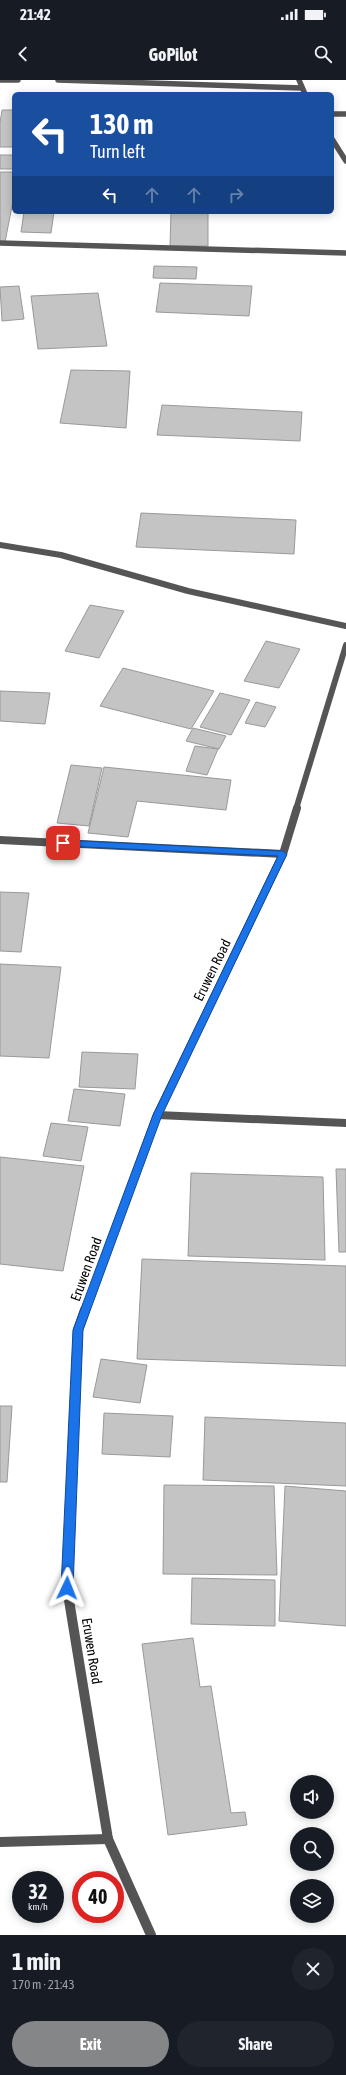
<!DOCTYPE html>
<html lang="en">
<head>
<meta charset="utf-8">
<style>
  :root { --surface:#171b24; --page:#20242c; --text:#f1f3f6; --muted:#9ea1a6; --accent:#858687 }
  body { margin:0; font-family:"Asap Condensed",sans-serif; background:var(--page); color:var(--text); height:100vh; display:flex; flex-direction:column; font-size:15px; white-space:nowrap }
  * { box-sizing:border-box; margin:0 }
  p { font-size:13px; color:var(--muted) }
  .icon { flex:none; width:22px; height:22px; fill:none; stroke:currentColor; stroke-width:2; stroke-linecap:round; stroke-linejoin:round }
  .map { position:relative; height:1855px; overflow:hidden }
  .details { display:flex; flex-direction:column; background:var(--surface); flex:1 }
  .details>* { flex:none }
  .top-card { position:absolute; left:12px; top:12px; width:322px; height:122px; border-radius:6px; box-shadow:0 2px 10px #0003; background:#1a4fa0; color:#fff; overflow:hidden }
  .fabs { position:absolute; left:290px; top:1695px; display:grid; gap:8px }
  .fabs a { display:grid; place-items:center; width:44px; height:44px; border-radius:50%; background:var(--surface); box-shadow:0 2px 10px #0003; font-size:20px }
  .speed { position:absolute; left:12px; top:1791px; display:flex; gap:8px; font-size:20px; font-weight:700; text-align:center }
  .speed>* { display:grid; place-content:center; width:52px; height:52px; border-radius:50%; background:var(--surface); box-shadow:0 2px 10px #0003; line-height:1 }
  .speed small { font-size:10px; font-weight:400 }
  .speed .limit { border:6px solid #d22; background:#fff; color:#111 }
  .pin { position:absolute; display:grid; place-items:center; width:34px; height:34px; color:#fff; margin:-17px; border-radius:8px; box-shadow:0 2px 6px #0006 }
  .me { position:absolute; width:44px; margin:-22px; rotate:2deg; stroke-linejoin:round; filter:drop-shadow(0 0 3px #0008) }
  .turn { display:flex; align-items:center; gap:14px; height:84px; padding:0 12px; font-size:18px }
  .turn .icon { width:52px; height:52px; stroke-width:2.5 }
  .turn b { display:block; font-size:28px; line-height:34px }
  .lanes { display:flex; align-items:center; height:38px; padding:0 12px; background:#0003; justify-content:center; gap:20px; direction:ltr }
  .lanes .off { opacity:.35 }
  .round { display:grid; place-items:center; flex:none; width:42px; height:42px; border-radius:21px; background:var(--page) }
  .head { display:flex; align-items:center; justify-content:space-between; height:68px; padding:0 12px }
  h1 { font-size:24px; font-weight:700; line-height:30px }
  .button { display:flex; gap:8px; margin-top:auto; padding:8px 12px }
  .button a { flex:1; height:46px; border-radius:24px; background:var(--accent); color:#fff; font-size:16px; font-weight:700; line-height:46px; text-align:center }
  .button a+a { background:var(--page); color:var(--text) }
  .status { display:flex; justify-content:space-between; align-items:center; height:28px; padding:0 20px; background:var(--surface); direction:ltr }
  .status svg { height:11px; fill:currentColor }
  header { display:flex; justify-content:space-between; align-items:center; height:52px; padding:0 12px; background:var(--surface); font-size:18px; font-weight:700 }
  .map>svg:first-child { display:block }
</style>
</head>
<body>
<div class="status"><b>21:42</b><svg viewBox="0 0 49 12"><path d="M0 12V9h3v3zM5 12V6h3v6zM10 12V3h3v9zM15 12V0h3v12zM26 1h20v11H26zM47 4h2v5h-2z"/></svg></div>
<header><svg class="icon" aria-label="back" viewBox="0 0 24 24"><path d="M15 5l-7 7 7 7"/></svg>GoPilot<svg class="icon" aria-label="search" viewBox="0 0 24 24"><circle cx="10" cy="10" r="6"/><path d="M15 15l6 6"/></svg></header>
<div class="map">
<svg width="346" height="1855" viewBox="0 0 346 1855">
  <rect width="100%" height="100%" fill="#fff"/>
  <!-- building -->
  <g fill="#c4c4c4" stroke="#999">
    <path d="M2,30H14V67H0V43Z"/>
    <rect x="0" y="75" width="14" height="14"/>
    <path d="M0,92H14V116L5,162H0Z"/>
    <path d="M24,132H54L51,153L21,152Z"/>
    <path d="M171,132H208V166H170Z"/>
    <path d="M154,186L197,187L196,199L153,198Z"/>
    <path d="M160,203L252,206L249,236L156,232Z"/>
    <path d="M19,206L24,239L2,241L0,207Z"/>
    <path d="M98,213L107,266L38,269L31,216Z"/>
    <path d="M71,290L130,291L126,348L60,343Z"/>
    <path d="M162,325L302,332L300,361L157,355Z"/>
    <path d="M141,433L296,440L294,474L136,467Z"/>
    <path d="M90,525L124,531L99,578L65,571Z"/>
    <path d="M266,561L300,569L279,608L244,601Z"/>
    <path d="M123,588L214,611L191,649L100,626Z"/>
    <path d="M0,611L50,613L45,644L0,641Z"/>
    <path d="M220,613L250,620L231,655L200,647Z"/>
    <path d="M256,622L276,627L265,647L245,643Z"/>
    <path d="M193,648L226,656L219,669L186,661Z"/>
    <path d="M195,666L218,669L207,695L186,691Z"/>
    <path d="M71,685L102,688L89,746L57,743Z"/>
    <path d="M104,687L231,700L226,730L137,721L128,757L88,753Z"/>
    <path d="M0,812L29,813L21,872L0,871Z"/>
    <path d="M0,884L61,887L49,978L0,976Z"/>
    <path d="M82,972L138,974L135,1009L79,1007Z"/>
    <path d="M74,1009L125,1014L120,1046L68,1041Z"/>
    <path d="M51,1043L88,1047L81,1081L43,1076Z"/>
    <path d="M0,1077L84,1086L63,1191L0,1184Z"/>
    <path d="M336,1089H346V1172H339Z"/>
    <path d="M191,1093L323,1097L325,1180L188,1176Z"/>
    <path d="M142,1179L346,1186V1286L137,1279Z"/>
    <path d="M101,1279L147,1285L140,1323L93,1317Z"/>
    <path d="M0,1326H12L7,1402H0Z"/>
    <path d="M104,1333L173,1336L170,1377L102,1374Z"/>
    <path d="M205,1337L346,1343V1406L203,1400Z"/>
    <path d="M164,1405L274,1406L277,1495L163,1494Z"/>
    <path d="M285,1406L346,1411V1546L279,1541Z"/>
    <path d="M192,1498L275,1500V1546L191,1544Z"/>
    <path d="M193,1558L200,1607L211,1606L231,1733L245,1732L247,1745L168,1755L142,1564Z"/>
  </g>
  <g fill="none" stroke-linecap="round" stroke-linejoin="round">
    <!-- minor-far3 -->
    <g stroke="#555" stroke-width="5.5">
      <path d="M0,0H18"/>
      <path d="M58,0L302,8"/>
      <path d="M332,34H346"/>
      <path d="M0,163L346,173"/>
    </g>
    <!-- minor-far2 -->
    <path stroke="#555" stroke-width="6" d="M0,465L61,475L188,511L346,546"/>
    <!-- minor-far1 -->
    <g stroke="#555" stroke-width="8">
      <path d="M0,760L283,774"/>
      <path d="M157,1035L346,1043"/>
    </g>
    <!-- minor -->
    <path stroke="#555" stroke-width="10" d="M0,1762L108,1759"/>
    <!-- tertiary-far3 -->
    <g stroke="#555" stroke-width="5.5">
      <path d="M299,0L305,14"/>
      <path d="M332,59L346,81"/>
    </g>
    <!-- tertiary-far2 -->
    <path stroke="#555" stroke-width="6" d="M296,729L346,565"/>
    <!-- tertiary-far1 -->
    <path stroke="#555" stroke-width="8" d="M85,1231L157,1035L283,774L297,728"/>
    <!-- tertiary -->
    <path stroke="#555" stroke-width="10" d="M85,1230L78,1250L67,1508L108,1759L151,1855"/>
  </g>
  <!-- route -->
  <path fill="#1a73e8" stroke="#114b97" d="M63,760L283,771L287,774L162,1035L83,1250L73,1508L71,1511L67,1513L63,1511L61,1508L73,1250L153,1035L278,776L63,766L59,763Z"/>
  <g text-anchor="middle" dominant-baseline="central" stroke-width="3" stroke-linejoin="round" paint-order="stroke">
    <!-- street labels -->
    <g font-size="14" fill="#000" stroke="#fff">
      <text transform="translate(212 890) rotate(-64)">Eruwen Road</text>
      <text transform="translate(86 1189) rotate(-70)">Eruwen Road</text>
      <text transform="translate(92 1571) rotate(81)">Eruwen Road</text>
    </g>
  </g>
</svg>
<div class="fabs">
<a><svg class="icon" aria-label="sound" viewBox="0 0 24 24"><path d="M4 9h4l5-4v14l-5-4H4zM17 9q2 3 0 6"/></svg></a>
<a><svg class="icon" aria-label="search" viewBox="0 0 24 24"><circle cx="10" cy="10" r="6"/><path d="M15 15l6 6"/></svg></a>
<a><svg class="icon" aria-label="layers" viewBox="0 0 24 24"><path d="M12 4l9 5-9 5-9-5zM3 14l9 5 9-5"/></svg></a>
</div>
<div class="speed"><div>32<small>km/h</small></div><div class="limit">40</div></div>
<div class="pin" style="left:63px;top:763px;background:#d93025"><svg class="icon" aria-label="arrive" viewBox="0 0 24 24"><path d="M6 21V4h12l-3 4 3 4H6"/></svg></div>
<svg class="me" style="left:67px;top:1508px" viewBox="-20 -20 40 40"><path d="M0-17L14 15 0 8-14 15z" fill="#1a73e8" stroke="#fff" stroke-width="4"/></svg>
<div class="top-card">
<div class="turn"><svg class="icon" aria-label="left" viewBox="0 0 24 24"><path d="M17 20v-9H6M10 6l-5 5 5 5"/></svg><div><b>130 m</b>Turn left</div></div>
<div class="lanes"><svg class="icon" aria-label="left" viewBox="0 0 24 24"><path d="M17 20v-9H6M10 6l-5 5 5 5"/></svg><svg class="icon off" aria-label="ahead" viewBox="0 0 24 24"><path d="M12 20V5M6 11l6-6 6 6"/></svg><svg class="icon off" aria-label="ahead" viewBox="0 0 24 24"><path d="M12 20V5M6 11l6-6 6 6"/></svg><svg class="icon off" aria-label="right" viewBox="0 0 24 24"><path d="M7 20v-9h11M14 6l5 5-5 5"/></svg></div>
</div>
</div>
<section class="details">
<div class="head"><div><h1>1 min</h1><p>170 m · 21:43</p></div><a class="round"><svg class="icon" aria-label="close" viewBox="0 0 24 24"><path d="M6 6l12 12M18 6L6 18"/></svg></a></div>
<div class="button"><a>Exit</a><a>Share</a></div>
</section>
</body>
</html>
